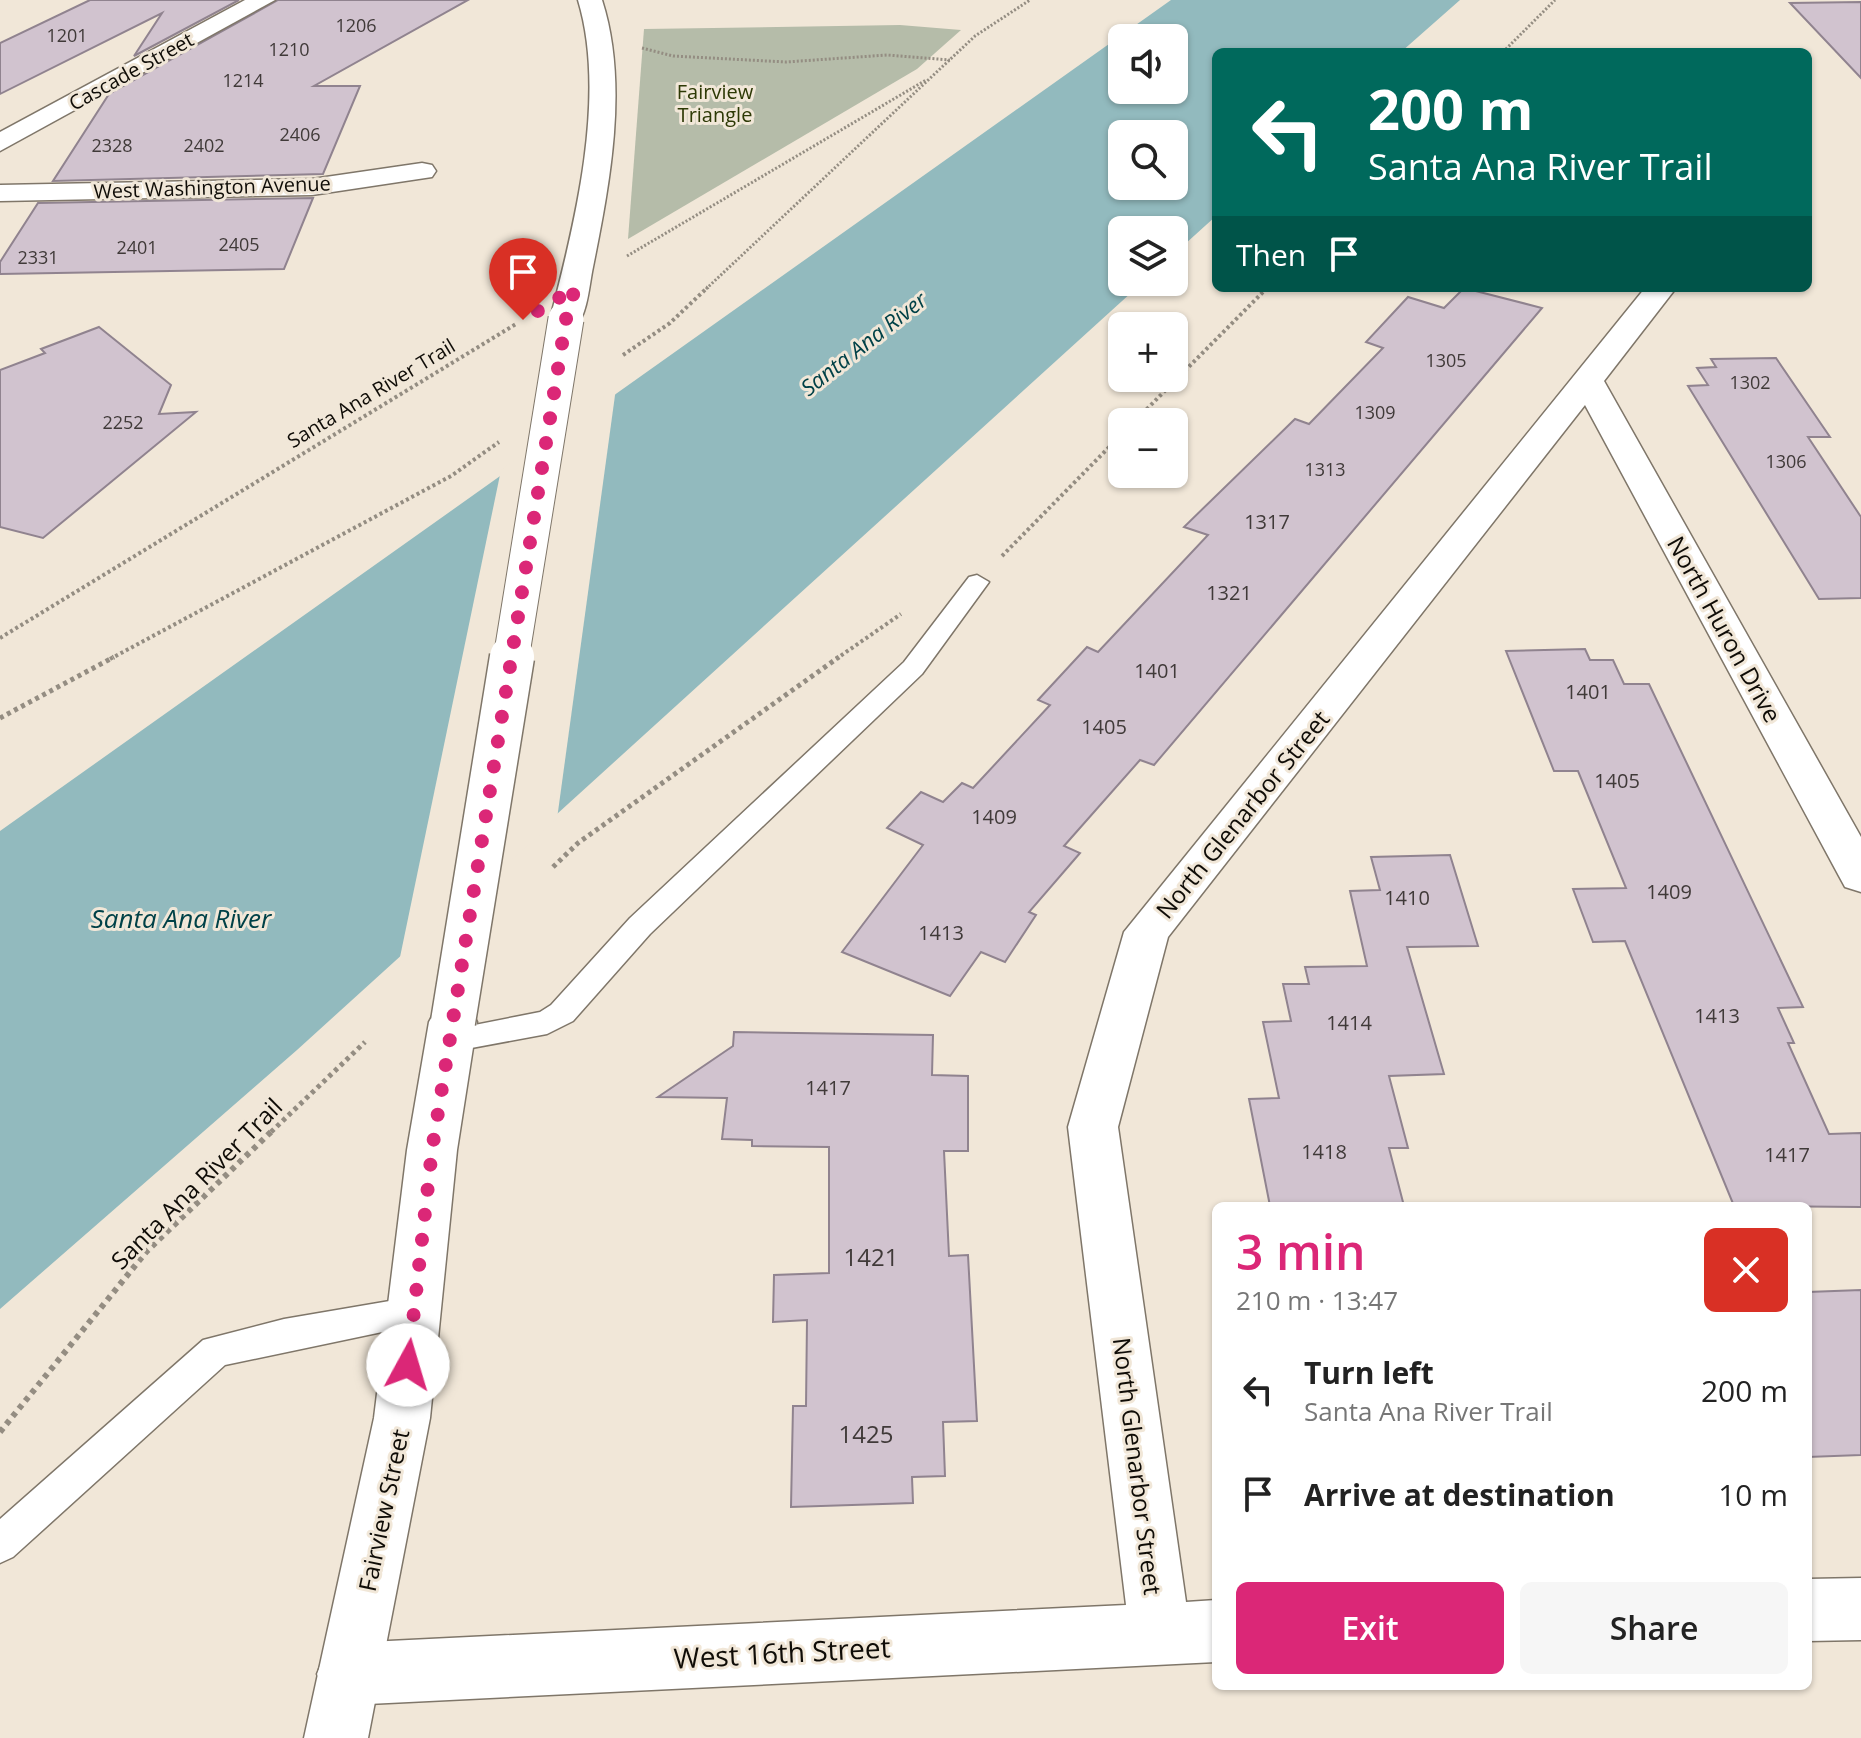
<!DOCTYPE html>
<html lang="en">
<head>
<meta charset="utf-8">
<style>
  :root { --surface:#fff; --page:#f6f6f6; --text:#222; --muted:#767676; --accent:#db2777 }
  body { margin:0; font-family:"Open Sans",sans-serif; background:var(--page); color:var(--text); height:100vh; display:flex; flex-direction:column; font-size:30px; white-space:nowrap }
  * { box-sizing:border-box; margin:0 }
  p { font-size:26px; color:var(--muted) }
  .icon { flex:none; width:44px; height:44px; fill:none; stroke:currentColor; stroke-width:2; stroke-linecap:round; stroke-linejoin:round }
  .map { position:relative; flex:1; overflow:hidden }
  .details { position:absolute; left:1212px; top:1202px; width:600px; height:488px; display:flex; flex-direction:column; background:var(--surface); border-radius:12px; box-shadow:0 2px 6px #0004 }
  .details>* { flex:none }
  .hud { position:absolute; left:1212px; top:48px; width:600px; height:244px; border-radius:12px; box-shadow:0 2px 6px #0004; background:#00695c; color:#fff; overflow:hidden }
  .controls { position:absolute; left:1108px; top:24px; display:grid; gap:16px }
  .controls a { display:grid; place-items:center; width:80px; height:80px; border-radius:12px; background:var(--surface); box-shadow:0 2px 6px #0004; font-size:40px }
  .pin { position:absolute; display:grid; place-items:center; width:68px; height:68px; color:#fff; margin:-82px -34px; border-radius:50% 50% 50% 0; rotate:-45deg; box-shadow:0 0 8px #0007 }
  .pin .icon { rotate:45deg }
  .me { position:absolute; width:88px; margin:-44px; rotate:6deg; stroke-linejoin:round; filter:drop-shadow(0 0 6px #0008) }
  .turn { display:flex; align-items:center; gap:28px; height:168px; padding:0 24px; font-size:36px }
  .turn .icon { width:104px; height:104px; stroke-width:2.5 }
  .turn b { display:block; font-size:56px; line-height:68px }
  .then { display:flex; align-items:center; height:76px; padding:0 24px; background:#0003; gap:16px; font-size:30px }
  .round { display:grid; place-items:center; flex:none; width:84px; height:84px; border-radius:12px; background:var(--page) }
  .summary { display:flex; align-items:center; justify-content:space-between; height:136px; padding:0 24px }
  h1 { font-size:48px; font-weight:600; line-height:60px; color:var(--accent) }
  .action { display:flex; gap:16px; margin-top:auto; padding:16px 24px }
  .action a { flex:1; height:92px; border-radius:12px; background:var(--accent); color:#fff; font-size:32px; font-weight:600; line-height:92px; text-align:center }
  .action a+a { background:var(--page); color:var(--text) }
  ul { padding:0; list-style:none }
  li { display:flex; align-items:center; gap:24px; height:104px; padding:0 24px }
  li div { flex:1 }
  li b { display:block; font-size:30px }
  li em { font-style:normal }
  .map>svg:first-child { display:block }
</style>
</head>
<body>
<div class="map">
<svg width="1861" height="1738" viewBox="0 0 1861 1738">
  <rect width="100%" height="100%" fill="#f1e7d8"/>
  <!-- green -->
  <path fill="#b5bca9" d="M900,25L961,30L917,69L628,239L644,29Z"/>
  <!-- water -->
  <path fill="#92babe" fill-rule="evenodd" d="M1171,0H1460L1401,52H1216V216L1174,254V230H1122V282H1143L297,1050L0,1309V831ZM1122,38H1174V90H1122ZM1122,134H1174V186H1122Z"/>
  <!-- pier -->
  <path fill="#f1e7d8" d="M616,388L557,819L399,962L501,470Z"/>
  <!-- building -->
  <g fill="#d1c3cf" stroke="#90838f" stroke-width="2">
    <path d="M90,0H239L134,56L162,13L0,94V43Z"/>
    <path d="M278,0H468L314,86H360L323,174L53,181L109,94Z"/>
    <path d="M1861,2V78L1790,3Z"/>
    <path d="M313,198L284,269L0,274V262L38,203Z"/>
    <path d="M1464,288L1542,308L1154,765L1140,760L1064,846L1080,853L1029,912L1036,915L1005,962L981,952L950,996L842,952L923,845L887,828L921,792L943,802L962,783L973,788L1050,705L1038,700L1087,647L1098,652L1208,535L1184,527L1295,419L1309,424L1383,348L1366,342L1408,297L1444,308Z"/>
    <path d="M99,327L171,385L159,414L196,412L43,538L0,527V370L45,353L41,349Z"/>
    <path d="M1776,358L1830,437H1808L1861,517V598L1819,599L1688,386L1708,385L1697,368L1716,367L1711,359Z"/>
    <path d="M1585,649L1590,660H1613L1624,684H1649L1803,1007L1778,1008L1794,1043H1788L1829,1134L1861,1133V1207L1734,1206L1625,941L1593,942L1573,889L1626,888L1578,771H1554L1506,651Z"/>
    <path d="M1450,855L1478,946L1407,947L1444,1074L1389,1076L1408,1148H1389L1404,1206H1270L1249,1099L1279,1098L1263,1022L1291,1021L1283,984H1309L1305,967L1367,966L1350,891L1380,890L1371,857Z"/>
    <path d="M734,1032L933,1035L932,1075L968,1076V1151H944L949,1256L968,1255L977,1421L943,1422L945,1476L912,1477L913,1503L791,1507L793,1406H806L807,1320L773,1322L774,1275L829,1273V1147L752,1146V1140L722,1139L727,1098L658,1097L733,1046Z"/>
    <path d="M1861,1290V1455L1808,1457V1292Z"/>
  </g>
  <g fill="none" stroke-linecap="round" stroke-linejoin="round">
    <defs>
      <g id="service">
        <path d="M977,575L989,582L922,674L650,934L573,1021L547,1034L450,1052L439,1048L435,1040L439,1032L540,1012L551,1005L630,918L904,662L969,577Z"/>
        <path d="M413,1297L425,1301L430,1312L425,1323L225,1365L13,1557L0,1563V1519L203,1340L284,1319Z"/>
      </g>
      <g id="minor">
        <path d="M245,0H275L0,151V132Z"/>
        <path d="M1645,288H1676L1604,381L1861,837V892L1845,887L1839,876L1585,405L1168,937L1118,1127L1186,1602L1216,1600V1662L348,1705L326,1696L317,1674L326,1652L348,1643L1126,1605L1068,1127L1124,932Z"/>
        <path d="M1861,1578V1640L1808,1641V1579Z"/>
      </g>
      <path id="tertiary" d="M422,163L432,165L436,171L432,177L312,195L0,201V185L312,179Z"/>
      <g id="secondary">
        <path d="M578,0H602C629,84 610,182 593,267C589,286 588,310 577,326H555L550,319C575,224 607,95 578,0Z"/>
        <path d="M453,1004L470,1009L477,1022L457,1150L430,1418L368,1738H304L374,1418L407,1150L429,1022L436,1009Z"/>
      </g>
    </defs>
    <!-- service casing -->
    <use href="#service" stroke="#7f7669" stroke-width="3"/>
    <!-- minor casing -->
    <use href="#minor" stroke="#7f7669" stroke-width="3"/>
    <!-- tertiary casing -->
    <use href="#tertiary" stroke="#7f7669" stroke-width="3"/>
    <!-- secondary casing -->
    <use href="#secondary" stroke="#7f7669" stroke-width="3"/>
    <!-- path-far3 -->
    <g stroke="#948d82" stroke-width="3" stroke-dasharray="2 2" stroke-linecap="butt">
      <path d="M642,48L673,56L786,62L887,55L950,60"/>
      <path d="M1503,52L1555,0"/>
      <path d="M627,256L926,80"/>
      <path d="M706,289L975,36L1030,0"/>
    </g>
    <!-- path-far2 -->
    <g stroke="#948d82" stroke-width="4" stroke-dasharray="3 3" stroke-linecap="butt">
      <path d="M623,355L670,323L708,287"/>
      <path d="M1134,422L1267,288"/>
      <path d="M1002,556L1122,434"/>
      <path d="M0,638L516,324"/>
      <path d="M110,659L451,476L499,442"/>
      <path d="M836,659L901,614"/>
    </g>
    <!-- path-far1 -->
    <g stroke="#948d82" stroke-width="5" stroke-dasharray="4 4" stroke-linecap="butt">
      <path d="M0,718L114,657"/>
      <path d="M553,867L578,843L839,657"/>
      <path d="M271,1132L365,1042"/>
    </g>
    <!-- path -->
    <path stroke="#948d82" stroke-width="6" stroke-dasharray="5 5" stroke-linecap="butt" d="M0,1432L147,1251L273,1130"/>
    <!-- service -->
    <use href="#service" fill="#fff" fill-rule="evenodd"/>
    <!-- minor -->
    <use href="#minor" fill="#fff" fill-rule="evenodd"/>
    <!-- tertiary -->
    <use href="#tertiary" fill="#fff" fill-rule="evenodd"/>
    <!-- secondary -->
    <use href="#secondary" fill="#fff" fill-rule="evenodd"/>
    <defs>
      <path id="secondary-bridge-far1" d="M511,659L566,319"/>
      <path id="secondary-bridge" d="M453,1022L512,657"/>
    </defs>
    <!-- secondary-bridge-far1 casing -->
    <use href="#secondary-bridge-far1" stroke="#7f7669" stroke-width="37" stroke-linecap="butt"/>
    <!-- secondary-bridge casing -->
    <use href="#secondary-bridge" stroke="#7f7669" stroke-width="47" stroke-linecap="butt"/>
    <!-- secondary-bridge-far1 -->
    <use href="#secondary-bridge-far1" stroke="#fff" stroke-width="35"/>
    <!-- secondary-bridge -->
    <use href="#secondary-bridge" stroke="#fff" stroke-width="44"/>
  </g>
  <g fill="none" stroke-linecap="round" stroke-linejoin="round">
    <!-- route -->
    <path stroke="#db2777" stroke-width="14" stroke-dasharray="0 25.2" d="M408,1365L432,1150L566,319L575,288L523,320"/>
  </g>
  <g text-anchor="middle" dominant-baseline="central" stroke-width="6" stroke-linejoin="round" paint-order="stroke">
    <!-- far-number labels -->
    <g font-size="18" fill="#403a39">
      <text x="356" y="25">1206</text>
      <text x="67" y="35">1201</text>
      <text x="289" y="49">1210</text>
      <text x="243" y="80">1214</text>
      <text x="300" y="134">2406</text>
      <text x="112" y="145">2328</text>
      <text x="204" y="145">2402</text>
      <text x="239" y="244">2405</text>
      <text x="137" y="247">2401</text>
      <text x="38" y="257">2331</text>
      <text x="1446" y="360">1305</text>
      <text x="1750" y="382">1302</text>
      <text x="1375" y="412">1309</text>
      <text x="123" y="422">2252</text>
      <text x="1786" y="461">1306</text>
      <text x="1325" y="469">1313</text>
    </g>
    <!-- far-street labels -->
    <g font-size="20" fill="#0f0c07" stroke="#f1e7d8">
      <text transform="translate(131 71) rotate(-29)">Cascade Street</text>
      <text transform="translate(212 187) rotate(-2)">West Washington Avenue</text>
      <text transform="translate(371 393) rotate(-31)">Santa Ana River Trail</text>
    </g>
    <!-- far-park labels -->
    <g font-size="20" fill="#2d3905" stroke="#f1e7d8">
      <text x="715" y="91">Fairview<tspan x="715" dy="23">Triangle</tspan></text>
    </g>
    <!-- number labels -->
    <g font-size="20" fill="#403a39">
      <text x="1267" y="521">1317</text>
      <text x="1229" y="592">1321</text>
      <text x="1157" y="670">1401</text>
      <text x="1588" y="691">1401</text>
      <text x="1104" y="726">1405</text>
      <text x="1617" y="780">1405</text>
      <text x="994" y="816">1409</text>
      <text x="1669" y="891">1409</text>
      <text x="1407" y="897">1410</text>
      <text x="941" y="932">1413</text>
      <text x="1717" y="1015">1413</text>
      <text x="1349" y="1022">1414</text>
      <text x="828" y="1087">1417</text>
      <text x="1324" y="1151">1418</text>
      <text x="1787" y="1154">1417</text>
    </g>
    <!-- far-water labels -->
    <g font-size="22" font-style="italic" fill="#004147" stroke="#f1e7d8">
      <text transform="translate(863 343) rotate(-38)">Santa Ana River</text>
    </g>
    <!-- street labels -->
    <g font-size="24" fill="#0f0c07" stroke="#f1e7d8">
      <text transform="translate(1725 629) rotate(61)">North Huron Drive</text>
      <text transform="translate(1242 814) rotate(-51)">North Glenarbor Street</text>
      <text transform="translate(196 1183) rotate(-45)">Santa Ana River Trail</text>
      <text transform="translate(1138 1466) rotate(83)">North Glenarbor Street</text>
      <text transform="translate(383 1510) rotate(-78)">Fairview Street</text>
    </g>
    <!-- near-number labels -->
    <g font-size="24" fill="#403a39">
      <text x="871" y="1256">1421</text>
      <text x="866" y="1433">1425</text>
    </g>
    <!-- water labels -->
    <g font-size="26" font-style="italic" fill="#004147" stroke="#f1e7d8">
      <text x="181" y="918">Santa Ana River</text>
    </g>
    <!-- near-street labels -->
    <g font-size="28" fill="#0f0c07" stroke="#f1e7d8">
      <text transform="translate(782 1652) rotate(-3)">West 16th Street</text>
    </g>
  </g>
</svg>
<div class="controls">
<a><svg class="icon" aria-label="sound" viewBox="0 0 24 24"><path d="M4 9h4l5-4v14l-5-4H4zM17 9q2 3 0 6"/></svg></a>
<a><svg class="icon" aria-label="search" viewBox="0 0 24 24"><circle cx="10" cy="10" r="6"/><path d="M15 15l6 6"/></svg></a>
<a><svg class="icon" aria-label="layers" viewBox="0 0 24 24"><path d="M12 4l9 5-9 5-9-5zM3 14l9 5 9-5"/></svg></a>
<a>+</a>
<a>−</a>
</div>
<div class="pin" style="left:523px;top:320px;background:#d93025"><svg class="icon" aria-label="arrive" viewBox="0 0 24 24"><path d="M6 21V4h12l-3 4 3 4H6"/></svg></div>
<svg class="me" style="left:408px;top:1365px" viewBox="-20 -20 40 40"><circle r="19" fill="#fff"/><path d="M0-13L10 11 0 6-10 11z" fill="#db2777"/></svg>
<div class="hud">
<div class="turn"><svg class="icon" aria-label="left" viewBox="0 0 24 24"><path d="M17 20v-9H6M10 6l-5 5 5 5"/></svg><div><b>200 m</b>Santa Ana River Trail</div></div>
<div class="then">Then<svg class="icon" aria-label="arrive" viewBox="0 0 24 24"><path d="M6 21V4h12l-3 4 3 4H6"/></svg></div>
</div>
<section class="details">
<div class="summary"><div><h1>3 min</h1><p>210 m · 13:47</p></div><a class="round" style="background:#d93025;color:#fff"><svg class="icon" aria-label="close" viewBox="0 0 24 24"><path d="M6 6l12 12M18 6L6 18"/></svg></a></div>
<ul>
<li><svg class="icon" aria-label="left" viewBox="0 0 24 24"><path d="M17 20v-9H6M10 6l-5 5 5 5"/></svg><div><b>Turn left</b><p>Santa Ana River Trail</p></div><em>200 m</em></li>
<li><svg class="icon" aria-label="arrive" viewBox="0 0 24 24"><path d="M6 21V4h12l-3 4 3 4H6"/></svg><div><b>Arrive at destination</b></div><em>10 m</em></li>
</ul>
<div class="action"><a>Exit</a><a>Share</a></div>
</section>
</div>
</body>
</html>
